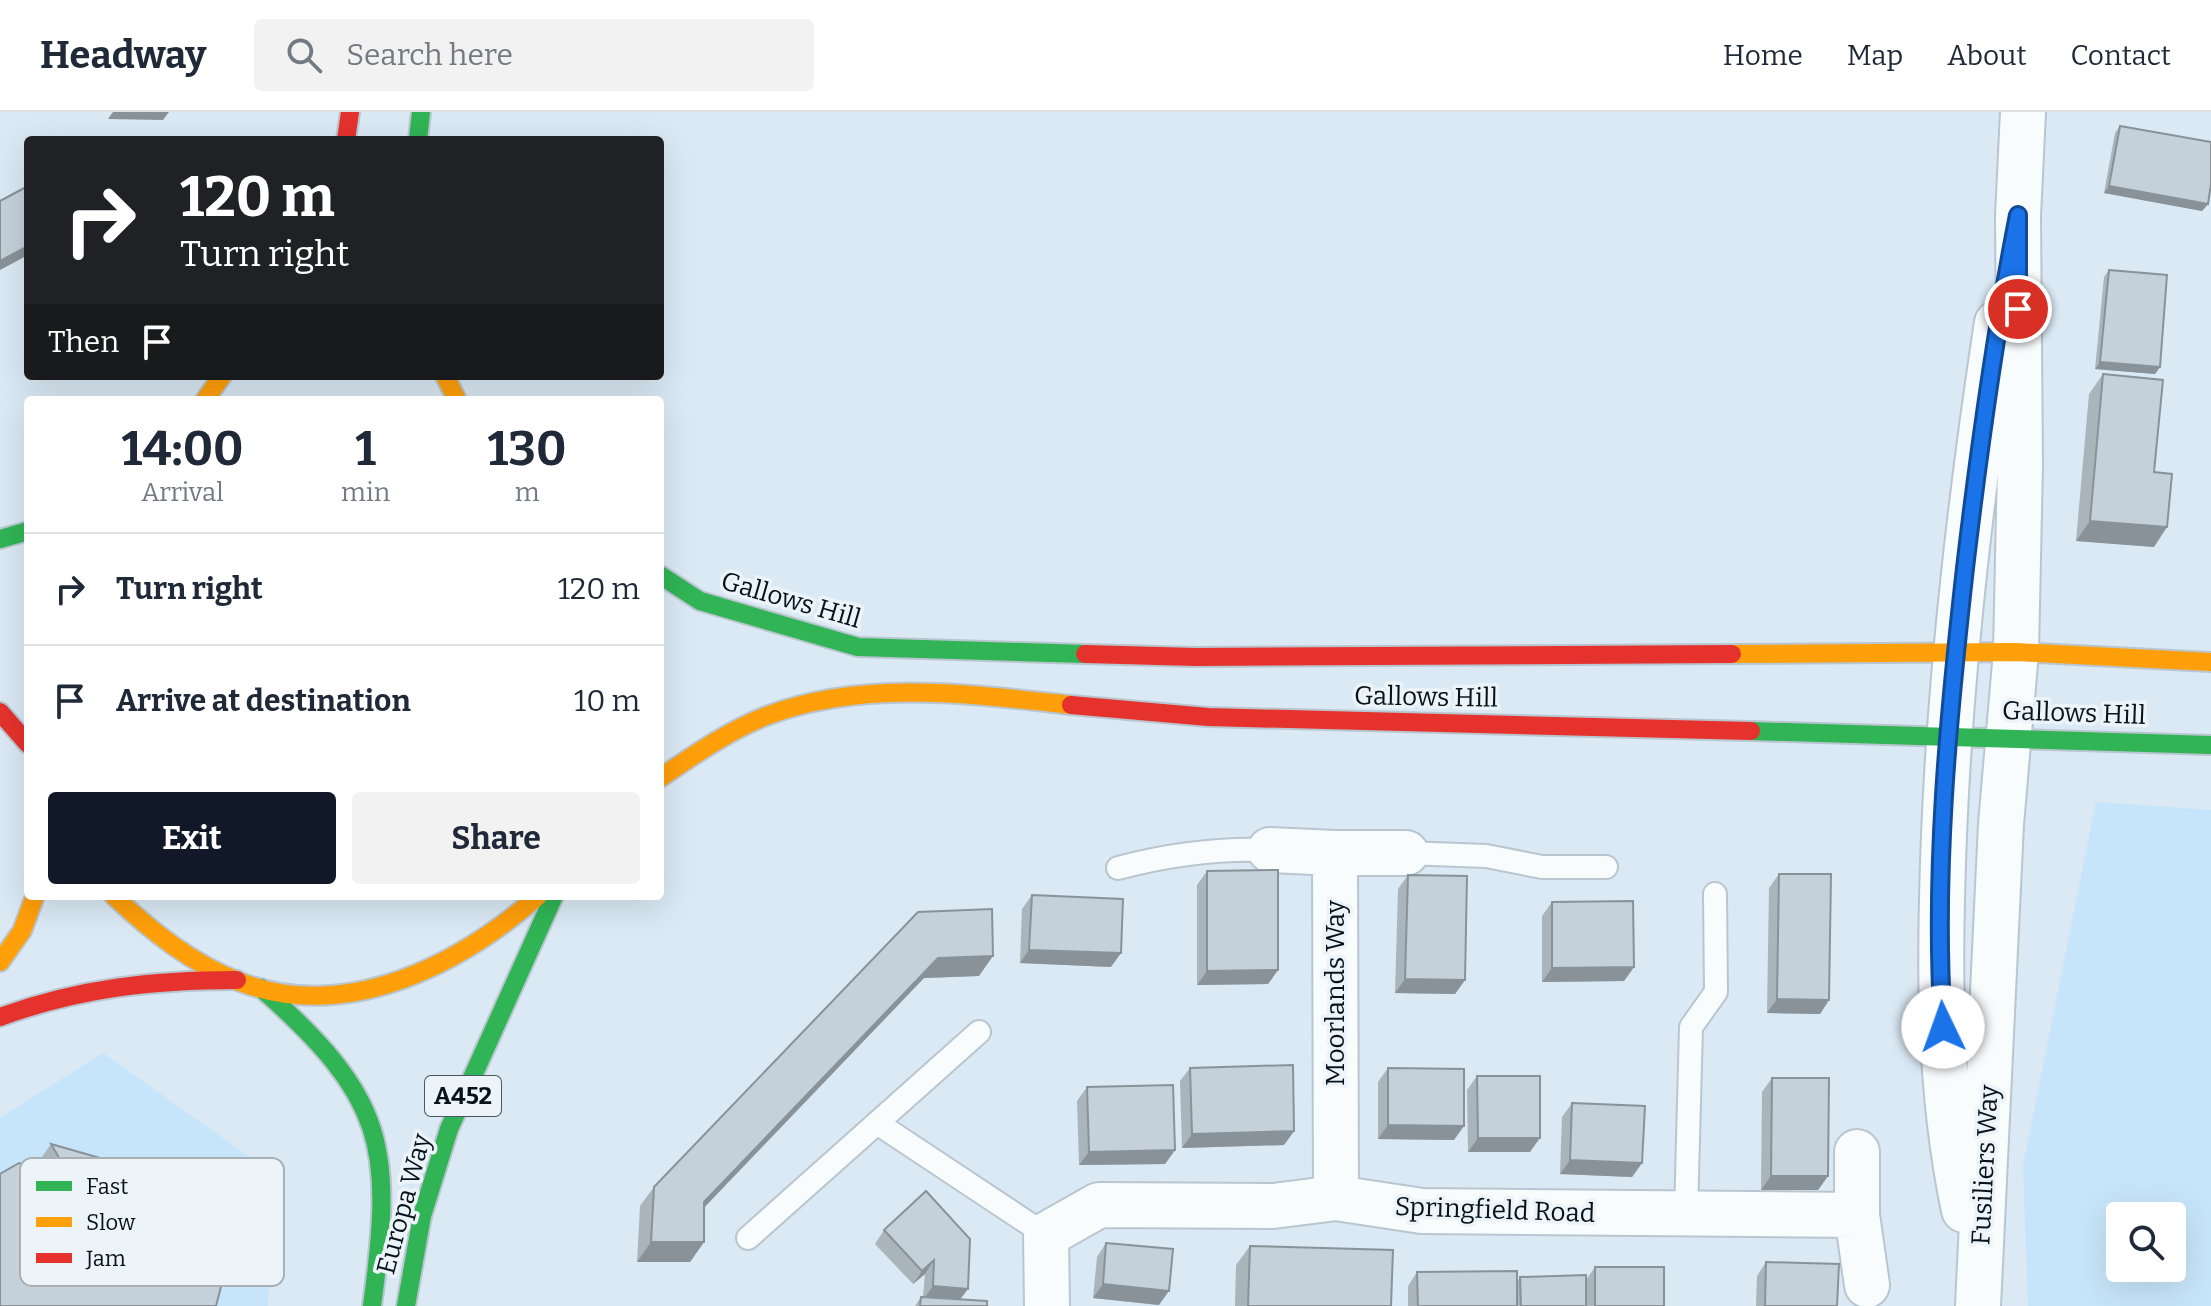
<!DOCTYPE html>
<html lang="en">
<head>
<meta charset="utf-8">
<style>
  :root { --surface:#fff; --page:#f2f2f3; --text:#1f2937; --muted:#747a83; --line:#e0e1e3; --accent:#111827 }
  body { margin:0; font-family:Bitter,serif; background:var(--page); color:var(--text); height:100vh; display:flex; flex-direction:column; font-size:30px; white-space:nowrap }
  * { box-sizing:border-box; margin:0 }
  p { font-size:26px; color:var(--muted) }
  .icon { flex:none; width:44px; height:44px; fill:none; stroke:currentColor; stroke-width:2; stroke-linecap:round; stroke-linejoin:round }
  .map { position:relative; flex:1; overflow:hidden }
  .side { position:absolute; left:24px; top:284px; width:640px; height:504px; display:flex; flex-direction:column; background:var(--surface); border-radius:8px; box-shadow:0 8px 32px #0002 }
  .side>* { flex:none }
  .banner { position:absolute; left:24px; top:24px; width:640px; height:244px; border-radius:8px; box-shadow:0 8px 32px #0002; background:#202124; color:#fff; overflow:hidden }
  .buttons { position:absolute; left:2106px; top:1090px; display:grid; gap:16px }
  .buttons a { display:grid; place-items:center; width:80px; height:80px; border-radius:8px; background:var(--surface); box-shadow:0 8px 32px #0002; font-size:40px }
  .pin { position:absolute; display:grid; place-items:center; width:68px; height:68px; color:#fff; margin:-34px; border:4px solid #fff; border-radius:50%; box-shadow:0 2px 8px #0007 }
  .me { position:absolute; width:88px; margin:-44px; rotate:357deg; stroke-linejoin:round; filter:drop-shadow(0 0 6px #0008) }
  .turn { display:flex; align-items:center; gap:28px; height:168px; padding:0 24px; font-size:36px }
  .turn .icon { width:104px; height:104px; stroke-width:2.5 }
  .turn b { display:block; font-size:56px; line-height:68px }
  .then { display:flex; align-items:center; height:76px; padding:0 24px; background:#0003; gap:16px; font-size:30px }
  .eta { display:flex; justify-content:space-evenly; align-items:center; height:136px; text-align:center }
  .eta b { font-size:48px; font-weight:700; line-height:56px }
  .cta { display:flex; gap:16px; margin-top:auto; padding:16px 24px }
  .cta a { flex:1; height:92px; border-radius:8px; background:var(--accent); color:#fff; font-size:32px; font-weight:700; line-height:92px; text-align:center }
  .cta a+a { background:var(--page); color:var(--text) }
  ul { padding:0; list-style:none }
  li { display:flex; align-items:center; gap:24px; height:112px; padding:0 24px; border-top:2px solid var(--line) }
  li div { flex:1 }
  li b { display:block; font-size:30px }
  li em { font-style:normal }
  header { display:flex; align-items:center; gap:48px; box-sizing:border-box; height:112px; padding:0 40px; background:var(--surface); border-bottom:2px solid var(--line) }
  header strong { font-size:38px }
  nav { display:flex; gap:44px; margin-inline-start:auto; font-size:28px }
  .search { width:560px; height:72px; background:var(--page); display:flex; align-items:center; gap:20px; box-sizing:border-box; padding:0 28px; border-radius:8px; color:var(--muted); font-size:30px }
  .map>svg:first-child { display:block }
</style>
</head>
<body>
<header>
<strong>Headway</strong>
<div class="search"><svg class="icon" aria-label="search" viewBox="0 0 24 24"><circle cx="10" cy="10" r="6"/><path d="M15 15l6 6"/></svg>Search here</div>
<nav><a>Home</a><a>Map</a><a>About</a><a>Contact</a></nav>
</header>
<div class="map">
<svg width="2211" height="1194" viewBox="0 0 2211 1194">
  <rect width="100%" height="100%" fill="#dae9f4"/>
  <!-- built -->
  <g fill="#c7e5fa" fill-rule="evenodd">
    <path d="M2096,690L2211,698V1194H2028L2023,1054ZM2120,1104H2172V1156H2120Z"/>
    <path d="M103,941L275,1063L268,1194H0V1006Z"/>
  </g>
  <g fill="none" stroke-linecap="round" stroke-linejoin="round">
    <defs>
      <g id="lane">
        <path d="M1406,741L1486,744L1542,755H1606"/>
        <path d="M1118,756C1170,742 1217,736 1270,738"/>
        <path d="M877,1011L979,920"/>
        <path d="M1686,1102L1691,915L1716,880L1715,782"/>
        <path d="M748,1126L877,1011L1046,1123"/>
      </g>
      <g id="street">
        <path d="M1270,738L1335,741L1336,1086"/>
        <path d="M1335,741H1406"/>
        <path d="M1964,1098C1938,975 1939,848 1944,723C1951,552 1971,381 1997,211"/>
        <path d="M1857,1103V1040"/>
        <path d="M1047,1194L1046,1123L1099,1093L1273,1094L1336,1086L1422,1099L1857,1103L1867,1173"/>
        <path d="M1978,1194L2001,712L2016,540L2020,353L2018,103L2023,0"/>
      </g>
      <g id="fast">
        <path d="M418,28L421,0"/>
        <path d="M0,427L28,419"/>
        <path d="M660,463L700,489L858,535L1085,542"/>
        <path d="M1751,619L2211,633"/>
        <path d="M261,876C385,986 394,1032 372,1194"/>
        <path d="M406,1194L422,1104L449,1017L554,784"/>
      </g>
      <g id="slow">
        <path d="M445,264L457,288"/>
        <path d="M205,288L222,264"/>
        <path d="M1732,542L2016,540L2211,550"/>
        <path d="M660,666C694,643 728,619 766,604C863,567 971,582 1071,593"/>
        <path d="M114,784C151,819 192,852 240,870C347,911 459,853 538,784"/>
        <path d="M0,850L22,819L35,784"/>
      </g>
      <g id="jam">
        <path d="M346,28L350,0"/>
        <path d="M1085,542L1196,545L1732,542"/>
        <path d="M1071,593L1208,605L1751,619"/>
        <path d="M0,600L28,632"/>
        <path d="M0,905C79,876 154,868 237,868"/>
      </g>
    </defs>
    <!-- lane casing -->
    <use href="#lane" stroke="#b9c6d0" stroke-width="26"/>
    <!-- street casing -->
    <use href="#street" stroke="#b9c6d0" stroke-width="48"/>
    <!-- fast casing -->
    <use href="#fast" stroke="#b9c6d0" stroke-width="22"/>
    <!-- slow casing -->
    <use href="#slow" stroke="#b9c6d0" stroke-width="22"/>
    <!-- jam casing -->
    <use href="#jam" stroke="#b9c6d0" stroke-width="22"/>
    <!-- lane -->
    <use href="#lane" stroke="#f9fcfd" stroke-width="22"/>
    <!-- street -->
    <use href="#street" stroke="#f9fcfd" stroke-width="44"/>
    <!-- fast -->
    <use href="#fast" stroke="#30b455" stroke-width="18"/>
    <!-- slow -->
    <use href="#slow" stroke="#ff9f0a" stroke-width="18"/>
    <!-- jam -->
    <use href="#jam" stroke="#e5322d" stroke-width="18"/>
  </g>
  <!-- wall -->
  <g fill="#a9b4bb">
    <path d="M2120,14L2208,92L2202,99L2104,81L2115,21Z"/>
    <path d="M2109,158L2160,255L2155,262L2095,257L2104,165Z"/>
    <path d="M2103,262L2154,360V435L2076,429L2089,282Z"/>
    <path d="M1207,759L1278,858L1268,872L1197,873V773Z"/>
    <path d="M1779,762L1829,888L1820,902L1767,901L1769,776Z"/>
    <path d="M1408,763L1465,868L1455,882L1395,881L1398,777Z"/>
    <path d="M1032,783L1111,855L1020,851L1022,797Z"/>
    <path d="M1552,790L1634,855L1624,869L1542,870V804Z"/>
    <path d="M918,800L979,864L924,866L704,1096V1130L690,1150H637L640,1094L654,1075Z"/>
    <path d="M1190,956L1294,1019L1284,1033L1182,1036L1180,969Z"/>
    <path d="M1388,956L1454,1028L1378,1027V970Z"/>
    <path d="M1477,964L1530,1040H1468L1467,978Z"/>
    <path d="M1772,966L1828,1064L1818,1078H1761L1762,980Z"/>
    <path d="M1087,975L1175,1038L1165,1052L1079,1053L1077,989Z"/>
    <path d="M1572,991L1642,1051L1632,1065L1560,1062L1562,1005Z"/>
    <path d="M51,1032L216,1194L41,1059L37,1052Z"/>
    <path d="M926,1079L968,1177L960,1187L987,1194H915L921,1185H923L925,1162L913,1172L875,1132L884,1118Z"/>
    <path d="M1106,1131L1159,1193L1093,1186L1097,1145Z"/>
    <path d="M1250,1134L1391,1194H1235L1236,1153Z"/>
    <path d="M1766,1150L1837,1194H1756L1757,1164Z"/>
    <path d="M1595,1155L1664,1194H1408V1174L1417,1160L1517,1170L1520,1165L1586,1168Z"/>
  </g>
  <!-- shaded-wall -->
  <g fill="#899299">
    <path d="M113,0H169L163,8L108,7Z"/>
    <path d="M2109,74L2208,92L2202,99L2104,81Z"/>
    <path d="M28,134V143L0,158V149Z"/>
    <path d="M2100,250L2160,255L2155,262L2095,257Z"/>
    <path d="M2090,409L2167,415L2154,435L2076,429Z"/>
    <path d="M1029,838L1121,841L1111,855L1020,851Z"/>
    <path d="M993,844L979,864L924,866L690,1110L704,1090L938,846Z"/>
    <path d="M1634,855L1624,869L1542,870L1552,856Z"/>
    <path d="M1278,858L1268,872L1197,873L1207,859Z"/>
    <path d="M1405,867L1465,868L1455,882L1395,881Z"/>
    <path d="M1777,887L1829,888L1820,902L1767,901Z"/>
    <path d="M1388,1013L1464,1014L1454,1028L1378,1027Z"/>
    <path d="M1294,1019L1284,1033L1182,1036L1192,1022Z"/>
    <path d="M1478,1026H1540L1530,1040H1468Z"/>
    <path d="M1175,1038L1165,1052L1079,1053L1089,1040Z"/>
    <path d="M1570,1048L1642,1051L1632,1065L1560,1062Z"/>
    <path d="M1771,1064H1828L1818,1078H1761Z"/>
    <path d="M651,1130H704L690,1150H637Z"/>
    <path d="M934,1148L925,1162L913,1172L922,1159Z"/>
    <path d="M1103,1172L1169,1179L1159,1193L1093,1186Z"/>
    <path d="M933,1174L968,1177L958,1190L923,1188Z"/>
  </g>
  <!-- building -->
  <g fill="#c4d1da" stroke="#899299" stroke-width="2">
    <path d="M2120,14L2211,30V72L2208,92L2109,74Z"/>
    <path d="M28,74V134L0,149V89Z"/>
    <path d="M2109,158L2167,163L2160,255L2100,250Z"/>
    <path d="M2103,262L2163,268L2154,360L2172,362L2167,415L2090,409Z"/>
    <path d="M1278,758V858L1207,859V759Z"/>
    <path d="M1779,762H1831L1829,888L1777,887Z"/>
    <path d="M1408,763L1467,764L1465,868L1405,867Z"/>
    <path d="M1032,783L1123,787L1121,841L1029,838Z"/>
    <path d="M1633,789L1634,855L1552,856V790Z"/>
    <path d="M992,797L993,844L938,846L704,1090V1130H651L654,1075L918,800Z"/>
    <path d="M1293,953L1294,1019L1192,1022L1190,956Z"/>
    <path d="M1388,956L1464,957V1014L1388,1013Z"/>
    <path d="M1477,964H1540V1026H1478Z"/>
    <path d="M1772,966H1829L1828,1064H1771Z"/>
    <path d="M1173,973L1175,1038L1089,1040L1087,975Z"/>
    <path d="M1572,991L1645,994L1642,1051L1570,1048Z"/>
    <path d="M51,1032L244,1087L216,1194H0V1062L19,1051L74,1071Z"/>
    <path d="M926,1079L970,1127L968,1177L933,1174L934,1148L922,1159L884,1118Z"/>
    <path d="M1106,1131L1173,1137L1169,1179L1103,1172Z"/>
    <path d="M1250,1134L1393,1138L1391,1194H1248Z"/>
    <path d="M1766,1150L1839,1152L1837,1194H1765Z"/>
    <rect x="1595" y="1155" width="69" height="39"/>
    <path d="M1517,1159V1194H1418L1417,1160Z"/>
    <path d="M1586,1163V1194H1521L1520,1165Z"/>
    <path d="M921,1185L987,1189V1194H920Z"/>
  </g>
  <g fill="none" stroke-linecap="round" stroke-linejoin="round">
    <defs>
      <path id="route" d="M1943,915C1933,763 1948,608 1965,456C1979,337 1995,220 2018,103V197"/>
    </defs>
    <!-- route casing -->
    <use href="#route" stroke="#114b97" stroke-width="20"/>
    <!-- route -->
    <use href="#route" stroke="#1a73e8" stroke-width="14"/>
  </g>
  <g text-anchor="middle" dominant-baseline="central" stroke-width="7" stroke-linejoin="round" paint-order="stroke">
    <!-- shield labels -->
    <rect fill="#edf4f9" stroke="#4c565e" stroke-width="2" x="425" y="964" width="76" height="40" rx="6"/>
    <g font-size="24" font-weight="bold" fill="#07131b">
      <text x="463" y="984">A452</text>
    </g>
    <!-- street labels -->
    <g font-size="26" fill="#07131b" stroke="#edf4f9">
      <text transform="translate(791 488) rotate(16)">Gallows Hill</text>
      <text transform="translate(1426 585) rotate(1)">Gallows Hill</text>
      <text transform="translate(2074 601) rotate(2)">Gallows Hill</text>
      <text transform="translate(1335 881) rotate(-90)">Moorlands Way</text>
      <text transform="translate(1985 1053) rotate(-87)">Fusiliers Way</text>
      <text transform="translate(404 1092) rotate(-75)">Europa Way</text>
      <text transform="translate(1495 1098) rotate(2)">Springfield Road</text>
    </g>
  </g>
  <!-- legend -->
  <rect x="20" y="1046" width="264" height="128" rx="12" fill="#edf4f9" stroke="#a8b0b6" stroke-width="2"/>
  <rect x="36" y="1069" width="36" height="10" fill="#30b455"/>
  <rect x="36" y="1105" width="36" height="10" fill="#ff9f0a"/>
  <rect x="36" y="1141" width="36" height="10" fill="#e5322d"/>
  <g font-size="22" fill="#07131b">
    <text x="86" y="1082">Fast</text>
    <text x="86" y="1118">Slow</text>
    <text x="86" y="1154">Jam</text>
  </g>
</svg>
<div class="buttons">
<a><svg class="icon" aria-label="search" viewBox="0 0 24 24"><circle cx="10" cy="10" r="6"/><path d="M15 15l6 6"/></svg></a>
</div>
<div class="pin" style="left:2018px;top:197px;background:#d93025"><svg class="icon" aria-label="arrive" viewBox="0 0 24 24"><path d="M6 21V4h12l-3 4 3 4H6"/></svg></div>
<svg class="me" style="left:1943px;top:915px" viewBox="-20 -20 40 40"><circle r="19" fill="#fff"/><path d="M0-13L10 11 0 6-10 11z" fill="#1a73e8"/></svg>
<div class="banner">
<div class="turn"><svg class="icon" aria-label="right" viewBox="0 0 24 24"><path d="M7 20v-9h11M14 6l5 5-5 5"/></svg><div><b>120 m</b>Turn right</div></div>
<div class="then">Then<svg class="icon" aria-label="arrive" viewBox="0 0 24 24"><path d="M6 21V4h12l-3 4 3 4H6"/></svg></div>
</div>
<section class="side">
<div class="eta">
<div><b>14:00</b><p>Arrival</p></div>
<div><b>1</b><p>min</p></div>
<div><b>130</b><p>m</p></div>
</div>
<ul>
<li><svg class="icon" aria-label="right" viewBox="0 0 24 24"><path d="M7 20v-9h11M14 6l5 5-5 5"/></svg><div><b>Turn right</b></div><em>120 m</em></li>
<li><svg class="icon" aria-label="arrive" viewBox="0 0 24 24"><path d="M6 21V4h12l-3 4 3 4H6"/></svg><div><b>Arrive at destination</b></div><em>10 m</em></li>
</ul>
<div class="cta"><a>Exit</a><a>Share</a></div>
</section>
</div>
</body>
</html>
